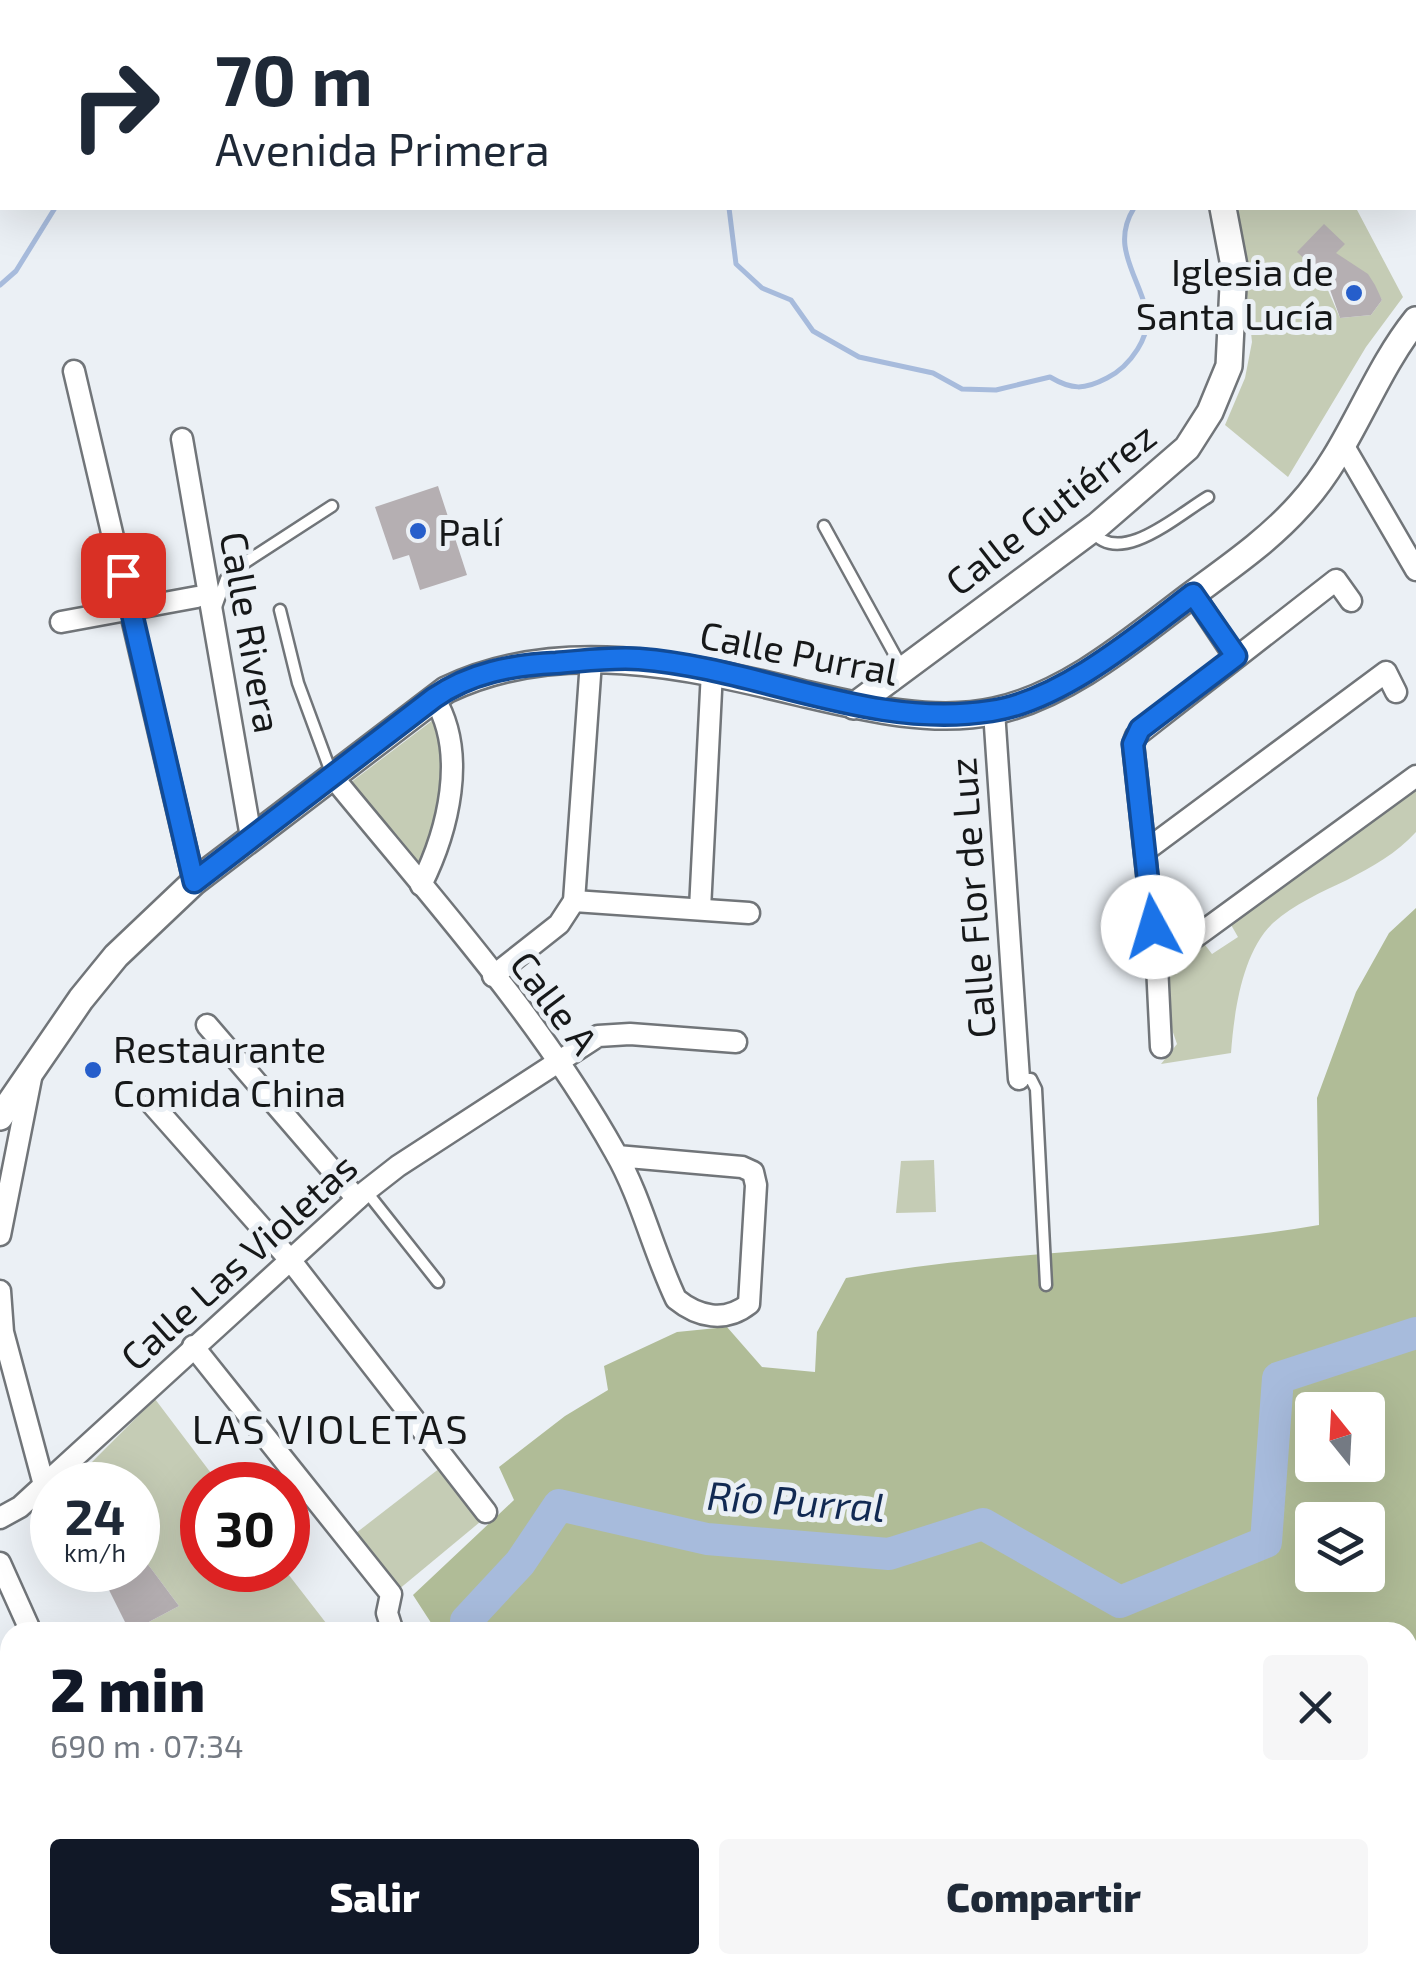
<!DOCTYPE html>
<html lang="es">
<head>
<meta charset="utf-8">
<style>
  :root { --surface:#fff; --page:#f6f6f7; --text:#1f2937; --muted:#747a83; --accent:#111827 }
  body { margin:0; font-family:"Exo 2",sans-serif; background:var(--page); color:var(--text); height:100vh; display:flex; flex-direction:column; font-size:38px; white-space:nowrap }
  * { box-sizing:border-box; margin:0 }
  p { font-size:32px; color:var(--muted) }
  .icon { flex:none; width:55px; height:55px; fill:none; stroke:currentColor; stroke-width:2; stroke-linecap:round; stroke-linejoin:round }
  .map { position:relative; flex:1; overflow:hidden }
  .side { position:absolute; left:0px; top:1622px; width:1418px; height:352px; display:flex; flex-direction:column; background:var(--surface); border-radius:30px 30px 0 0; box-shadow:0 10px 40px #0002 }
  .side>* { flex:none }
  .banner { position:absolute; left:0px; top:0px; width:1418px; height:210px; box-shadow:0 10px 40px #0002; background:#fff; color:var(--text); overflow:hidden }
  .needle { width:65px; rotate:342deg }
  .fabs { position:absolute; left:1295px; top:1392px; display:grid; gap:20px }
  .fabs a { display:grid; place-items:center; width:90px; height:90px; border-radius:10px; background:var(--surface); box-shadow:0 10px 40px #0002; font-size:50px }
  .speed { position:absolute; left:30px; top:1462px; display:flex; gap:20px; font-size:50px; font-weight:700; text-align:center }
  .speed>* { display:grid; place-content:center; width:130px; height:130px; border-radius:50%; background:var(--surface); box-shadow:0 10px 40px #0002; line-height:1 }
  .speed small { font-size:25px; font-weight:400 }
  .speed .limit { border:15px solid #d22; background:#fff; color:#111 }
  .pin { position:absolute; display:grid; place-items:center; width:85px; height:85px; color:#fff; margin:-42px; border-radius:20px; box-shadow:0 5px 15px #0006 }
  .me { position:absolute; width:110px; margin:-55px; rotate:354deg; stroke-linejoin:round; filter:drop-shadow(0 0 8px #0008) }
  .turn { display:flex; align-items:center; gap:35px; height:210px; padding:0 50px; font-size:45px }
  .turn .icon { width:130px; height:130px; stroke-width:2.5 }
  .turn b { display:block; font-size:70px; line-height:85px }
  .round { display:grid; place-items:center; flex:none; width:105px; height:105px; border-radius:10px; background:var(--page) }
  .headline { display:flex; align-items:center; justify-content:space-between; height:170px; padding:0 50px }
  h1 { font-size:60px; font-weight:800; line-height:75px; color:var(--accent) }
  .action { display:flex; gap:20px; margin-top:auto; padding:20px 50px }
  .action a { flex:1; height:115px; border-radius:10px; background:var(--accent); color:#fff; font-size:40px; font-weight:800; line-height:115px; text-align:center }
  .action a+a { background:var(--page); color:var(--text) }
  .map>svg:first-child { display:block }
</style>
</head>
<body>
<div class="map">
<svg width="1416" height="1973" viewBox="0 0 1416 1973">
  <rect width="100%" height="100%" fill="#ebf0f5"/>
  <!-- green -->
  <g fill="#c5ccb5" fill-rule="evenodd">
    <path d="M1238,208H1356L1403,297L1366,347L1288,477L1225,425L1245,378L1252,342ZM1368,275L1382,300L1371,315L1340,318L1324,281Z"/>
    <path d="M433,720C458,767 435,824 419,871L350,783Z"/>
    <path d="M1416,787V832C1396,854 1373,866 1347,880C1322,892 1294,904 1273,923C1242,952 1234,1013 1231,1053L1161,1064L1177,1044L1167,1015L1164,971L1202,941L1212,954L1238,937L1230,923Z"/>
    <path d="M934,1160L936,1212L896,1213L901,1161Z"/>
    <path d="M155,1399L220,1485H202V1570H285L333,1632H130L179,1606L138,1551V1485H69Z"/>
    <path d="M440,1468L480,1522L398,1590L356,1533Z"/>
    <rect x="885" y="1965" width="194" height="8"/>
  </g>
  <!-- forest -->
  <path fill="#b0bc97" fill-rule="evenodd" d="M1416,908V1698L1408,1701V1632H437L413,1595L514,1500L499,1467L565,1416L608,1390L604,1366L677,1332L727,1327L762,1367L815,1372L817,1332L846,1278C1002,1249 1162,1252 1319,1225L1317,1098L1356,992L1389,933ZM1312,1410H1368V1465H1312ZM1312,1520H1368V1575H1312Z"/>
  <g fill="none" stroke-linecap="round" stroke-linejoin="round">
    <!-- stream -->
    <g stroke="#a7bbdc" stroke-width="5">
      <path d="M1386,2L1389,0"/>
      <path d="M729,208L736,264L762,288L791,300L813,331L859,357L933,373L962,389L996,390L1050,377C1072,390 1084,390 1107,378C1129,367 1153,336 1146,309C1136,272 1111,245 1134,208"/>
      <path d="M0,285L16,271L55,208"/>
    </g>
    <!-- river -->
    <g stroke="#a7bbdc" stroke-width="32">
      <path d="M475,1632L466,1621L520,1563L559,1505L707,1539L889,1554L983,1524L1120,1602L1266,1542L1278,1378L1416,1333"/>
      <path d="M362,1973L365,1965"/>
    </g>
  </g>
  <!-- building -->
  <g fill="#b5afb2">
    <path d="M1324,224L1345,244L1336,253L1368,274L1375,285L1382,300L1371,315L1340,318L1328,284L1323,281L1325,278L1297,252Z"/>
    <path d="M438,486L467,575L420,590L409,555L393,560L375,507Z"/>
    <path d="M138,1551L179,1606L130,1632L99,1570H138Z"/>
  </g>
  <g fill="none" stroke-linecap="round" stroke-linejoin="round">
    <defs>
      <g id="service">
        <path d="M824,526L902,668"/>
        <path d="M1092,531C1120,568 1179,514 1208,497"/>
        <path d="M216,607L226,579L238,567L332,506"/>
        <path d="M280,610L298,683L332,775"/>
        <path d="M1019,1079H1031L1036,1089L1046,1285"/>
        <path d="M366,1191L438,1282"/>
        <path d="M525,1965L527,1973"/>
        <path d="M777,1965L778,1973"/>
      </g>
      <g id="minor">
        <path d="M1280,2L1284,0"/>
        <path d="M74,371L194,882"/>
        <path d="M182,439L251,837"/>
        <path d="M1342,443L1416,570"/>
        <path d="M1193,594L1235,657"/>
        <path d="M61,622L197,597"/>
        <path d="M994,711L1019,1079"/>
        <path d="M332,776C430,896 539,1016 615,1152C641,1197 653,1251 676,1299C698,1317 725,1323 749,1304L756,1185L753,1172L742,1167L617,1156"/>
        <path d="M1145,851L1386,672L1396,692"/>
        <path d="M421,885C448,831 468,753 434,698"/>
        <path d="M574,901L749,913"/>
        <path d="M700,909L712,671"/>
        <path d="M1157,965L1416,776"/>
        <path d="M493,976L559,924L574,901L591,661"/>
        <path d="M207,1025L357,1199"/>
        <path d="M1161,1047L1157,965L1133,744L1136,736L1336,580L1351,601"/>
        <path d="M152,1104L291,1261L486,1512"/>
        <path d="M0,1235L31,1078"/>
        <path d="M0,1291L3,1332L44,1485L20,1507L0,1518"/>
        <path d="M193,1346L391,1594L387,1613L393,1632"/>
        <path d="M44,1485L366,1191L398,1166L598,1036L630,1034L736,1042"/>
        <path d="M0,1563L31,1632"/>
        <path d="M1408,1787L1416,1784"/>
        <path d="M1408,1934L1416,1932"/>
        <path d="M1298,1965L1299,1973"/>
      </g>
      <g id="tertiary">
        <path d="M1152,0L1153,2"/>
        <path d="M854,706L1098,525L1187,448L1210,412L1229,366L1234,266L1223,208"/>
        <path d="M0,1117L81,999L116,956L194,882L446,690C558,636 686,665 801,693C861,707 933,725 995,711C1068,695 1132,640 1189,597C1228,568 1268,541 1300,505C1350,451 1371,376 1416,320"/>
      </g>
    </defs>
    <!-- service casing -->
    <use href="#service" stroke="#717579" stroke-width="15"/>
    <!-- minor casing -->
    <use href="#minor" stroke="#717579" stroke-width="25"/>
    <!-- tertiary casing -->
    <use href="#tertiary" stroke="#717579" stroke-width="30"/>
    <!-- path -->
    <g stroke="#8d9194" stroke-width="4" stroke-dasharray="2.5 8" stroke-linecap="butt">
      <path d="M169,1965L174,1973"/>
      <path d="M668,1965L669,1973"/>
      <path d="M698,1965L699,1973"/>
      <path d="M288,1973V1965"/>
      <path d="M435,1973L459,1965"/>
    </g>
    <!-- service -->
    <use href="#service" stroke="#fff" stroke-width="10"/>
    <!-- minor -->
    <use href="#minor" stroke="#fff" stroke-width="20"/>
    <!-- tertiary -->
    <use href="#tertiary" stroke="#fff" stroke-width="25"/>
  </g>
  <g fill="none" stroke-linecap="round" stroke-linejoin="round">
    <defs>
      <path id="route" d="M123,575L194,882L434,698C470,673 512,665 556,663C583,661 612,657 639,659C758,668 870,730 991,711C1061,701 1138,636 1193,594L1236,656L1140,729L1133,744L1153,927"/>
    </defs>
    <!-- route casing -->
    <use href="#route" stroke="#114b97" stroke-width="25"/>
    <!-- route -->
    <use href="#route" stroke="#1a73e8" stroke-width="18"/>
  </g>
  <!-- markers -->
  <g fill="#265ecb" stroke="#ebf0f5" stroke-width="4">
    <circle cx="1354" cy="293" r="10"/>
    <circle cx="418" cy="531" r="10"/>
    <circle cx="93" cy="1070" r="10"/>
  </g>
  <g text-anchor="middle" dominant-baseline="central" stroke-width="10" stroke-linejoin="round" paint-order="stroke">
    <!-- poi labels -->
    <g font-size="38" fill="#161819" stroke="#ebf0f5" text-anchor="start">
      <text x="1334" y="271" text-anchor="end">Iglesia de<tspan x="1334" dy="44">Santa Lucía</tspan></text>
      <text x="438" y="531">Palí</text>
      <text x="113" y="1048">Restaurante<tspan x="113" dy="44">Comida China</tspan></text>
    </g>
    <!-- street labels -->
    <g font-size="38" fill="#161819" stroke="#ebf0f5">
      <text transform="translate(1050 508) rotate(-38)">Calle Gutiérrez</text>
      <text transform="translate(252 632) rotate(80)">Calle Rivera</text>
      <text transform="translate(799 652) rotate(11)">Calle Purral</text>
      <text transform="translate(971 898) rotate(-94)">Calle Flor de Luz</text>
      <text transform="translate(555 1002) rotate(53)">Calle A</text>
      <text transform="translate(238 1261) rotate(-42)">Calle Las Violetas</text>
    </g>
    <!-- neighbourhood labels -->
    <g font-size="40" letter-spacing="2.5" fill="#161819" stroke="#ebf0f5">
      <text x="331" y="1428">LAS VIOLETAS</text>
    </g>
    <!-- water labels -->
    <g font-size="40" font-style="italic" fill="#122a53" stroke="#ebf0f5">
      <text transform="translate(796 1500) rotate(4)">Río Purral</text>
    </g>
  </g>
</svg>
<div class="fabs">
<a><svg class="needle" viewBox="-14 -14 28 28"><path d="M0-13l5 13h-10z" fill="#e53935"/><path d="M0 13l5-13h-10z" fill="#747a83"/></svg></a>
<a><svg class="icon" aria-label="layers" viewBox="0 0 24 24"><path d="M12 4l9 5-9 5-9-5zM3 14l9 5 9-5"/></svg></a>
</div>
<div class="speed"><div>24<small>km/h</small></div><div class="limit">30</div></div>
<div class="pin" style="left:123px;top:575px;background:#d93025"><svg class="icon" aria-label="arrive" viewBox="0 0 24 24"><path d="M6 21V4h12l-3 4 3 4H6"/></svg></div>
<svg class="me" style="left:1153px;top:927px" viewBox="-20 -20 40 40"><circle r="19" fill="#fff"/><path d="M0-13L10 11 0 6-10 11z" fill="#1a73e8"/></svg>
<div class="banner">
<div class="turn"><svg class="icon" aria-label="right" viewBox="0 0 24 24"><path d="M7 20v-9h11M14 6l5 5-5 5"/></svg><div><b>70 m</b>Avenida Primera</div></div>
</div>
<section class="side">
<div class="headline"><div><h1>2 min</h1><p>690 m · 07:34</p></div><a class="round"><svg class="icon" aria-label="close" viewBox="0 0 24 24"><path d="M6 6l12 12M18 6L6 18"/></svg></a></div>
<div class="action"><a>Salir</a><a>Compartir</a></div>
</section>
</div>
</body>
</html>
